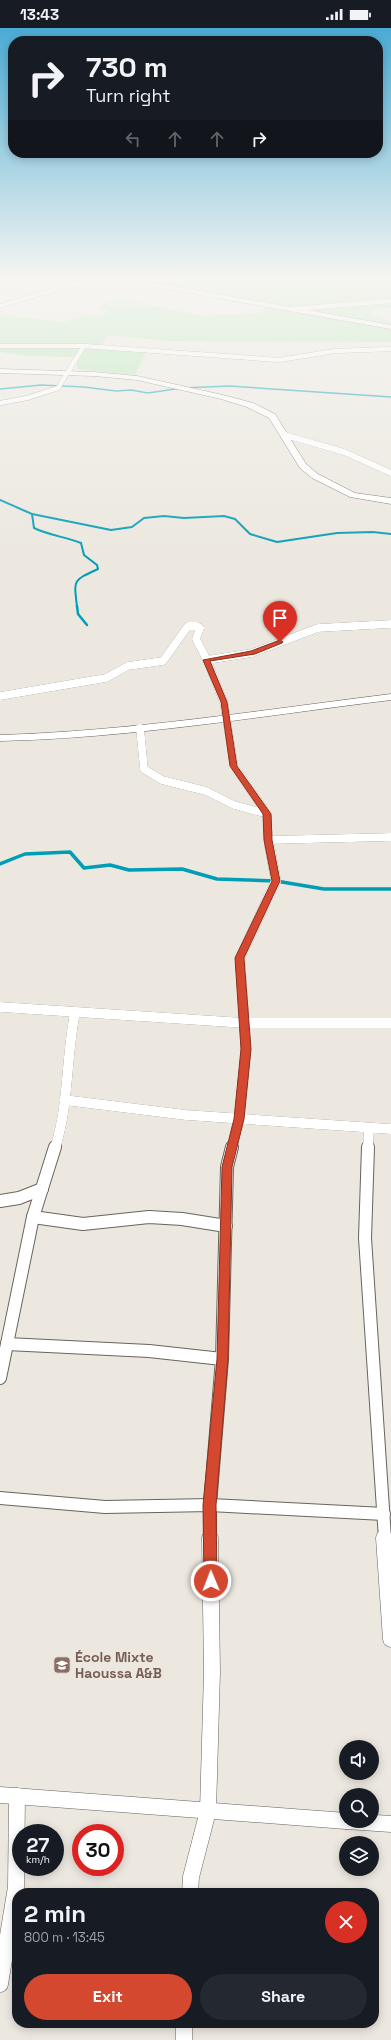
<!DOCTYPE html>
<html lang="en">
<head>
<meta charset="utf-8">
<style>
  :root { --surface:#171b24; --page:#242831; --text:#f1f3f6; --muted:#9ea1a6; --accent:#d3482f }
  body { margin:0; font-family:"Space Grotesk",sans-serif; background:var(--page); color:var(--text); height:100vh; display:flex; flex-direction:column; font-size:15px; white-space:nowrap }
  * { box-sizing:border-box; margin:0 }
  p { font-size:13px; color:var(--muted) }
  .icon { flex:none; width:22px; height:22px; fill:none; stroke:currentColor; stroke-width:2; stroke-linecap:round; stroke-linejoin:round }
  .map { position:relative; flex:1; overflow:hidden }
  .details { position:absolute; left:12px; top:1860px; width:367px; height:140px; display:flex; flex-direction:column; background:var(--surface); border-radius:16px; box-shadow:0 2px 10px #0003 }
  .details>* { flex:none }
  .top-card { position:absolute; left:8px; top:8px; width:375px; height:122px; border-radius:16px; box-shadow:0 2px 10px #0003; background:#171b24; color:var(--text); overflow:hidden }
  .fabs { position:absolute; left:339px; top:1712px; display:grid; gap:8px }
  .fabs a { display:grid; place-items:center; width:40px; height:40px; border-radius:50%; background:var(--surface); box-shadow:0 2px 10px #0003; font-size:20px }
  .speed { position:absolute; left:12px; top:1796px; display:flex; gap:8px; font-size:20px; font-weight:700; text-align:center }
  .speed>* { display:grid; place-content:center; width:52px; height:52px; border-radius:50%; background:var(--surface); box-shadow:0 2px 10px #0003; line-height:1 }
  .speed small { font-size:10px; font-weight:400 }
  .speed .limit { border:6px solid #d22; background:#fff; color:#111 }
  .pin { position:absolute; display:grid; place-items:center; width:34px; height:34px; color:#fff; margin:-41px -17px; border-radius:50% 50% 50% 0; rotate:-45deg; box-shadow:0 0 4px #0007 }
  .pin .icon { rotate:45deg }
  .me { position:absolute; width:44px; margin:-22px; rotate:359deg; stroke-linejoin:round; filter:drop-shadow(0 0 3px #0008) }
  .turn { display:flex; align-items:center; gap:14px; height:84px; padding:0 12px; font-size:18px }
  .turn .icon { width:52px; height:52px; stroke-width:2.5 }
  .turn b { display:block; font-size:28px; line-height:34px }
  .lanes { display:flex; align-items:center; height:38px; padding:0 12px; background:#0003; justify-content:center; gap:20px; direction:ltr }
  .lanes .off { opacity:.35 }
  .round { display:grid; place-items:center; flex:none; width:42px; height:42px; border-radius:21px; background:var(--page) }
  .head { display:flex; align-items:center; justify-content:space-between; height:68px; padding:0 12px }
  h1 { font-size:24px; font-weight:600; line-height:30px }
  .cta { display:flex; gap:8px; margin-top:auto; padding:8px 12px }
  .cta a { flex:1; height:46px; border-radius:24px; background:var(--accent); color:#fff; font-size:16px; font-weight:600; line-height:46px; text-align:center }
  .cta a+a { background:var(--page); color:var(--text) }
  .status { display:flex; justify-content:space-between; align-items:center; height:28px; padding:0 20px; background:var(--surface); direction:ltr }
  .status svg { height:11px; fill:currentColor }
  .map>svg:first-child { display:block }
</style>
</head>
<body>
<div class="status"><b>13:43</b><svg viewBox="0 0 49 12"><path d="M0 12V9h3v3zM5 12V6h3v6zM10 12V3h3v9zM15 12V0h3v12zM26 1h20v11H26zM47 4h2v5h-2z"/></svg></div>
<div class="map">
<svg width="391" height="2012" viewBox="0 0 391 2012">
  <rect width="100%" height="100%" fill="#ece8e0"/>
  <!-- green -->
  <path fill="#b1e6b5" d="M178,249H391V280L367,283L391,295V314L168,313L109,307L100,318L146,324L135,347L77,341V329L25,328L0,324V287L64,294L86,287L100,289L109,283L97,280L116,270L202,288L259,285L267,279L161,259Z"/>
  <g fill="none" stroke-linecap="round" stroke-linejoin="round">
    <!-- stream-far3 -->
    <path stroke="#009db7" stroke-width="1.5" d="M0,361L41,357L84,359L116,363L131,362L148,365L182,360L229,358L391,369"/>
    <!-- stream-far2 -->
    <g stroke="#009db7" stroke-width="2">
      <path d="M0,472L32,486L111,502L132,499L144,490L164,488L184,490L224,488L235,491L250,506L277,514L337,505L373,504L391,506"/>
      <path d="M32,486L34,500C48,507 66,509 81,515L84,527L97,537L98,541C72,553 74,551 77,579"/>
    </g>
    <!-- stream-far1 -->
    <path stroke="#009db7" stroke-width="2.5" d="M77,578L78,586L87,597"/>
    <!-- stream -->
    <path stroke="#009db7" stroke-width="3.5" d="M0,836L25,826L70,824L84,840L110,837L129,842L182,841L217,851L276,853L324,861H391"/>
    <defs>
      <g id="street-far5">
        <path d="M294,281L391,273"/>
        <path d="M0,318H84L279,332L335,323L391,321"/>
        <path d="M0,375L27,370L58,360L84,318"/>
      </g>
      <path id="street-far4" d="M285,407L344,424L391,445"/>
      <g id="street-far3">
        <path d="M207,632L252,625L318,600L391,596"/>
        <path d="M0,668L106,650L128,638L163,633L188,598H197L200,600L196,611L207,632L224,675L234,738L267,786L269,816"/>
        <path d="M140,700L144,741L162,752L206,763L234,777L267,786"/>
        <path d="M268,812L391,809"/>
      </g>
      <g id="street-far2">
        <path d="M0,979L245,995H391"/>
        <path d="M64,1072L186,1087L391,1101"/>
        <path d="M55,1120C69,1077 66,1029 75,985"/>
        <path d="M232,1120L239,1091L246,1021L240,930L276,853L269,815"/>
        <path d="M368,1120L369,1100"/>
      </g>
      <g id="street-far1">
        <path d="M368,1119L365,1210L385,1511"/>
        <path d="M0,1173L19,1170L42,1161"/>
        <path d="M33,1189L83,1196L149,1189L182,1191L226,1198"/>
        <path d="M7,1316L149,1323L222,1331"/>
        <path d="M0,1350L33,1189L55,1119"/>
        <path d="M0,1470L105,1479L210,1477L384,1486"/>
        <path d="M210,1511V1477L222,1331L227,1139L232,1119"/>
      </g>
      <g id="street">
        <path d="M384,1510L391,1611"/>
        <path d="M0,1767L346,1793"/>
        <path d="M347,1793L391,1796"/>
        <path d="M190,1865L191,1849L208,1783L212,1644L210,1510"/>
        <path d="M0,1956L16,1859L17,1768"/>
        <path d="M184,1995V2012"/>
      </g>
      <g id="secondary">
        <path d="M107,249H122L391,297V301L115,252L63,261L0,280V276L62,257Z"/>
        <path d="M0,341L94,344L137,348L223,367L253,375L275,386L306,436L318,446L355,465L391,470V476L350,469L312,450L300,440L269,390L247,379L221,371L137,352L94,348L0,345Z"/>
        <path d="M391,666V672C261,688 131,710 0,713V707C131,703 261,682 391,666Z"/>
      </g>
    </defs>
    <!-- street-far5 casing -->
    <use href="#street-far5" stroke="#68645e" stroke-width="5"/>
    <!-- street-far4 casing -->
    <use href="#street-far4" stroke="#68645e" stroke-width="6"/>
    <!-- street-far3 casing -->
    <use href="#street-far3" stroke="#68645e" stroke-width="8"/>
    <!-- street-far2 casing -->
    <use href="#street-far2" stroke="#68645e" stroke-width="10"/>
    <!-- street-far1 casing -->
    <use href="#street-far1" stroke="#68645e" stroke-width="14"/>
    <!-- street casing -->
    <use href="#street" stroke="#68645e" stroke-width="17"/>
    <!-- secondary casing -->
    <use href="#secondary" stroke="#68645e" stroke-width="1"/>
    <!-- street-far5 -->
    <use href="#street-far5" stroke="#fff" stroke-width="4.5"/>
    <!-- street-far4 -->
    <use href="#street-far4" stroke="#fff" stroke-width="6"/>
    <!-- street-far3 -->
    <use href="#street-far3" stroke="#fff" stroke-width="8"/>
    <!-- street-far2 -->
    <use href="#street-far2" stroke="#fff" stroke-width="10"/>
    <!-- street-far1 -->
    <use href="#street-far1" stroke="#fff" stroke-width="12"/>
    <!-- street -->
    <use href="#street" stroke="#fff" stroke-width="16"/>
    <!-- secondary -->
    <use href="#secondary" fill="#fff" fill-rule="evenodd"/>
  </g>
  <!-- sky -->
  <linearGradient id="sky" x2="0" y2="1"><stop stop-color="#4babd4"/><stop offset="0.47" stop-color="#f6f5f1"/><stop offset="1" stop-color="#f6f5f1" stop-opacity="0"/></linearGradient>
  <rect width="391" height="531" fill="url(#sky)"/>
  <!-- route -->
  <path fill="#d3482f" stroke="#892f1f" d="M280,612L283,614L282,615L255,626L210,633L227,674L237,738L271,786L272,812L280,853L244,930L251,1021L244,1091L232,1139L228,1331L216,1477L217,1553L215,1558L211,1560L206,1558L204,1553L203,1477L217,1331L222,1139L234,1091L241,1021L235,930L272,853L264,812L263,786L230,738L221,674L203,632L251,623Z"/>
  <!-- icons -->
  <defs>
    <symbol id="school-square" viewBox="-11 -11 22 22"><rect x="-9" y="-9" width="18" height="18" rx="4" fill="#8d6e63" stroke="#ece8e0"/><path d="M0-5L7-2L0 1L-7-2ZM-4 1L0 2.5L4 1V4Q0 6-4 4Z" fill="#fff"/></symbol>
  </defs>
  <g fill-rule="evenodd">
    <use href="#school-square" x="52" y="1627" width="20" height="20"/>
  </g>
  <g text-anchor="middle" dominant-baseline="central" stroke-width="3" stroke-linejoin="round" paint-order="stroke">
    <!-- near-education labels -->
    <g font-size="14" font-weight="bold" fill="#785e54" stroke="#ece8e0" text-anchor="start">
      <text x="75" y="1629">École Mixte<tspan x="75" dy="16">Haoussa A&amp;B</tspan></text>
    </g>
  </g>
</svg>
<div class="fabs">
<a><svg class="icon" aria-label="sound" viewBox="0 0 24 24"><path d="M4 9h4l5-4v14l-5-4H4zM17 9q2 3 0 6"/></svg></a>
<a><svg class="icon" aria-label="search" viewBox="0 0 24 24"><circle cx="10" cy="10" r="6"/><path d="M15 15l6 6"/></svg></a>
<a><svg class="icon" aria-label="layers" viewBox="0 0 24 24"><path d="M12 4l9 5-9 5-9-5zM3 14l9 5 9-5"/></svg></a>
</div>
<div class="speed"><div>27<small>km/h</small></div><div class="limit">30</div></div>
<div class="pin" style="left:280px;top:614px;background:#d93025"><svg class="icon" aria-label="arrive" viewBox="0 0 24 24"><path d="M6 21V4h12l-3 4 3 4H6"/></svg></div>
<svg class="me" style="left:211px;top:1553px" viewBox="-20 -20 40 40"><circle r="17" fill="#d3482f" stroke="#fff" stroke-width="3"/><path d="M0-11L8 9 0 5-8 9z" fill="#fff"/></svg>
<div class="top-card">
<div class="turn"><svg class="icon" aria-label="right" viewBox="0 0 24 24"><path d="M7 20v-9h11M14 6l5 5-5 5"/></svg><div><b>730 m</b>Turn right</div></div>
<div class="lanes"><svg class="icon off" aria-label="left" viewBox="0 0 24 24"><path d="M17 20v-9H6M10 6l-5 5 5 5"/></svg><svg class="icon off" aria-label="ahead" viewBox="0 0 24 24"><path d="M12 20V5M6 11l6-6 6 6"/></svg><svg class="icon off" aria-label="ahead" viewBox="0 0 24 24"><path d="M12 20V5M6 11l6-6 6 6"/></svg><svg class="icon" aria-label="right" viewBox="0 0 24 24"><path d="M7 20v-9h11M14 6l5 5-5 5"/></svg></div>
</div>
<section class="details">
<div class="head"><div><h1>2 min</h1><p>800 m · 13:45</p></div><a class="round" style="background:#d93025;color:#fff"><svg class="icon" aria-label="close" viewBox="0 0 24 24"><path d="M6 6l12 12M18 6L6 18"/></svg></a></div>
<div class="cta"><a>Exit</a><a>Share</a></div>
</section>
</div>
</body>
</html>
